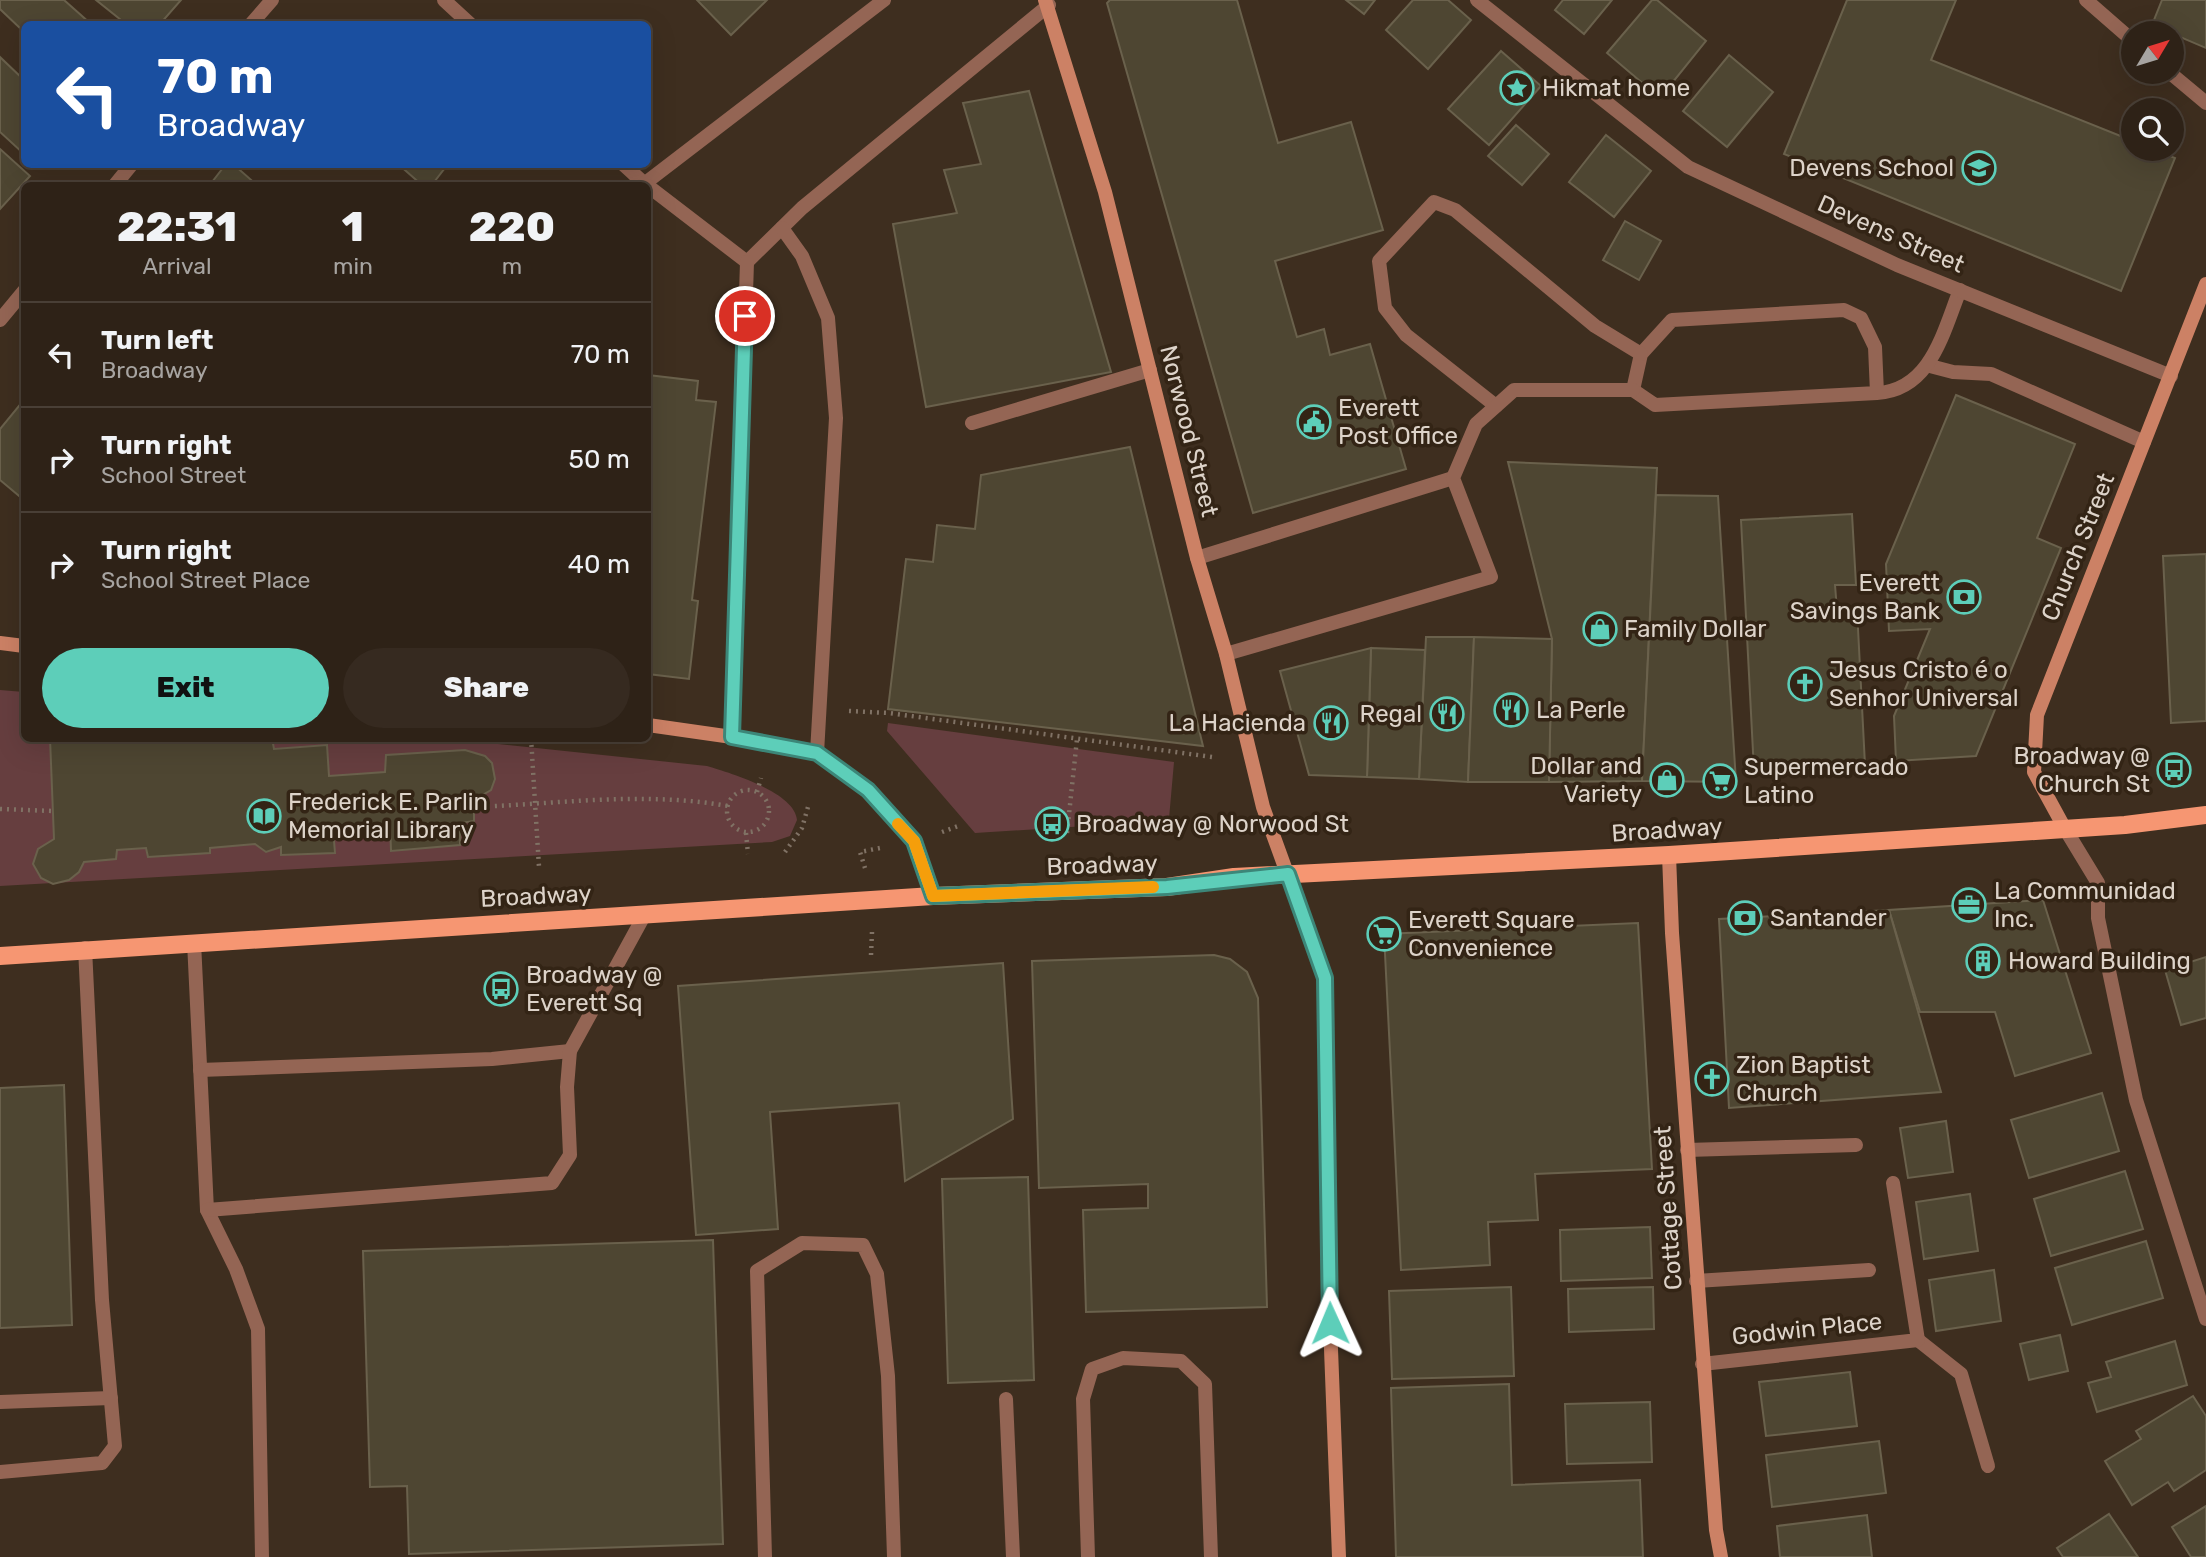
<!DOCTYPE html>
<html lang="en">
<head>
<meta charset="utf-8">
<style>
  :root { --surface:#2e2217; --page:#362a20; --text:#f1f3f6; --muted:#a7a4a1; --line:#493f36; --accent:#5dceb9 }
  body { margin:0; font-family:Rubik,sans-serif; background:var(--page); color:var(--text); height:100vh; display:flex; flex-direction:column; font-size:26px; white-space:nowrap }
  * { box-sizing:border-box; margin:0 }
  p { font-size:23px; color:var(--muted) }
  .icon { flex:none; width:38px; height:38px; fill:none; stroke:currentColor; stroke-width:2; stroke-linecap:round; stroke-linejoin:round }
  .map { position:relative; flex:1; overflow:hidden }
  .drawer { position:absolute; left:21px; top:182px; width:630px; height:560px; display:flex; flex-direction:column; background:var(--surface); border-radius:10px; box-shadow:0 7px 28px #0002,0 0 0 2px var(--line) }
  .drawer>* { flex:none }
  .top-card { position:absolute; left:21px; top:21px; width:630px; height:147px; border-radius:10px; box-shadow:0 7px 28px #0002,0 0 0 2px var(--line); background:#1a4fa0; color:#fff; overflow:hidden }
  .needle { width:46px; rotate:52deg }
  .tools { position:absolute; left:2121px; top:21px; display:grid; gap:14px }
  .tools a { display:grid; place-items:center; width:63px; height:63px; border-radius:50%; background:var(--surface); box-shadow:0 7px 28px #0002,0 0 0 2px var(--line); font-size:35px }
  .pin { position:absolute; display:grid; place-items:center; width:60px; height:60px; color:#fff; margin:-30px; border:4px solid #fff; border-radius:50%; box-shadow:0 2px 7px #0007 }
  .me { position:absolute; width:77px; margin:-38px; rotate:359deg; stroke-linejoin:round; filter:drop-shadow(0 0 5px #0008) }
  .turn { display:flex; align-items:center; gap:24px; height:147px; padding:0 21px; font-size:32px }
  .turn .icon { width:91px; height:91px; stroke-width:2.5 }
  .turn b { display:block; font-size:49px; line-height:60px }
  .eta { display:flex; justify-content:space-evenly; align-items:center; height:119px; text-align:center }
  .eta b { font-size:42px; font-weight:800; line-height:49px }
  .action { display:flex; gap:14px; margin-top:auto; padding:14px 21px }
  .action a { flex:1; height:80px; border-radius:42px; background:var(--accent); color:#111; font-size:28px; font-weight:800; line-height:80px; text-align:center }
  .action a+a { background:var(--page); color:var(--text) }
  ul { padding:0; list-style:none }
  li { display:flex; align-items:center; gap:21px; height:105px; padding:0 21px; border-top:2px solid var(--line) }
  li div { flex:1 }
  li b { display:block; font-size:26px }
  li em { font-style:normal }
  .map>svg:first-child { display:block }
</style>
</head>
<body>
<div class="map">
<svg width="2206" height="1557" viewBox="0 0 2206 1557">
  <rect width="100%" height="100%" fill="#3e2e1f"/>
  <!-- green -->
  <g fill="#663e3f">
    <path d="M0,690L24,692V738L450,739L707,766C730,773 795,792 797,820L790,836L772,842L0,886Z"/>
    <path d="M888,723L1174,762L1168,830L1118,824L975,833L887,731Z"/>
  </g>
  <!-- building -->
  <g fill="#4e4632" stroke="#6a614c" stroke-width="2">
    <path d="M0,0H64L91,24H24V32L0,9Z"/>
    <path d="M96,0H181L160,24H126Z"/>
    <path d="M697,0H767L731,35Z"/>
    <path d="M1110,0H1237L1278,143L1351,122L1383,230L1275,261L1297,337L1324,329L1330,355L1370,344L1406,469L1253,513L1107,3Z"/>
    <path d="M1346,0H1375L1364,14Z"/>
    <path d="M1413,0H1448L1471,20L1428,69L1386,30Z"/>
    <path d="M1563,0H1612L1584,34L1555,10Z"/>
    <path d="M1652,0H1657L1706,41L1660,98L1607,53Z"/>
    <path d="M1847,0H1956L1931,60L2133,141V149H2152L2175,158L2121,291L1784,154Z"/>
    <path d="M2162,0H2206V48L2152,25Z"/>
    <path d="M1501,51L1541,86L1489,145L1448,109Z"/>
    <path d="M1729,55L1773,92L1727,147L1683,111Z"/>
    <path d="M0,57L24,80V154L0,132Z"/>
    <path d="M1029,91L1111,372L926,407L893,224L957,213L944,170L981,164L963,103Z"/>
    <path d="M1516,125L1549,154L1522,185L1488,156Z"/>
    <path d="M1606,135L1651,171L1614,217L1569,182Z"/>
    <path d="M0,149L30,176L0,209Z"/>
    <path d="M226,164H233L258,186H209Z"/>
    <path d="M398,164H448L431,186H423Z"/>
    <path d="M1625,221L1661,241L1639,280L1603,260Z"/>
    <path d="M648,375L698,381L696,400L716,402L692,600L698,601L689,679L648,674Z"/>
    <path d="M1956,395L2075,444L2037,538L2061,548L1976,756L1896,761L1894,716L1930,629L1889,631L1886,564Z"/>
    <path d="M23,401L24,402V500L0,480V429Z"/>
    <path d="M1130,447L1203,746L888,709L906,559L933,562L937,525L975,529L981,475Z"/>
    <path d="M1508,462L1657,468L1642,781L1549,782L1552,639Z"/>
    <path d="M1656,495L1718,496L1736,782L1642,781Z"/>
    <path d="M1852,514L1856,585H1835L1837,610L1857,609L1865,765L1754,771L1741,520Z"/>
    <path d="M2206,554V721L2171,723L2163,556Z"/>
    <path d="M1426,637H1474L1468,782L1419,779Z"/>
    <path d="M1474,637L1552,639L1549,782H1468Z"/>
    <path d="M1371,648L1425,650L1419,779L1367,777Z"/>
    <path d="M1371,648L1367,777L1309,775L1280,671Z"/>
    <path d="M50,738H272L274,749L327,745L329,776L385,772L386,755L465,750L485,756L492,763L495,779L491,790L474,800V821L460,823V845L391,851L390,823L333,828L335,853L281,855V847L266,852L255,844L210,848V853L148,857L146,848L117,850L116,859L84,862L79,872L69,880L53,884L41,878L33,864L38,849L54,839Z"/>
    <path d="M2043,900L2091,1053L2015,1076L1995,1012H1920L1889,910Z"/>
    <path d="M1889,910L1941,1092L1729,1108L1719,919Z"/>
    <path d="M1638,923L1652,1169L1535,1174L1538,1220L1488,1222L1490,1265L1401,1270L1384,934Z"/>
    <path d="M1214,955L1230,959L1247,972L1258,998L1267,1307L1086,1312L1083,1210L1148,1208V1184L1039,1188L1032,961Z"/>
    <path d="M2206,957V1018L2181,1025L2165,970Z"/>
    <path d="M1003,963L1013,1119L905,1181L899,1103L770,1112L778,1229L696,1235L678,986Z"/>
    <path d="M64,1085L72,1325L0,1328V1088Z"/>
    <path d="M2102,1093L2119,1151L2029,1178L2011,1120Z"/>
    <path d="M1946,1121L1953,1172L1908,1178L1900,1128Z"/>
    <path d="M2125,1171L2143,1229L2051,1256L2034,1199Z"/>
    <path d="M1028,1177L1034,1380L948,1383L942,1179Z"/>
    <path d="M1970,1194L1978,1251L1924,1259L1916,1202Z"/>
    <path d="M1650,1227L1652,1278L1561,1281L1560,1230Z"/>
    <path d="M713,1240L723,1544L409,1554L407,1486L370,1487L363,1251Z"/>
    <path d="M2146,1241L2163,1298L2072,1325L2055,1268Z"/>
    <path d="M1994,1270L2001,1321L1936,1331L1929,1280Z"/>
    <path d="M1511,1287L1514,1376L1392,1379L1389,1291Z"/>
    <path d="M1653,1287L1654,1329L1569,1332L1568,1289Z"/>
    <path d="M2060,1335L2068,1371L2029,1380L2020,1344Z"/>
    <path d="M2175,1341L2187,1385L2097,1412L2088,1383L2111,1377L2106,1362Z"/>
    <path d="M1850,1372L1857,1426L1766,1436L1759,1382Z"/>
    <path d="M1509,1384L1512,1485L1640,1480L1643,1557H1396L1391,1388Z"/>
    <path d="M2193,1396L2206,1416V1470L2174,1491L2168,1482L2132,1505L2105,1461L2141,1439L2136,1431Z"/>
    <path d="M1650,1402L1652,1462L1567,1464L1565,1404Z"/>
    <path d="M1879,1441L1886,1493L1772,1507L1766,1455Z"/>
    <path d="M2206,1506V1557H2191L2172,1527Z"/>
    <path d="M2109,1514L2138,1557H2063L2057,1548Z"/>
    <path d="M1867,1515L1872,1557H1780L1777,1526Z"/>
  </g>
  <g fill="none" stroke-linecap="round" stroke-linejoin="round">
    <!-- path -->
    <g stroke="#807265" stroke-width="4.5" stroke-dasharray="2 5" stroke-linecap="butt">
      <path d="M849,711L889,713L1212,757"/>
      <path d="M531,738L539,867"/>
      <circle cx="748" cy="811" r="21"/>
      <path d="M757,792L761,778"/>
      <path d="M474,807C558,804 644,791 728,806"/>
      <path d="M0,809L53,811"/>
      <path d="M942,832L961,825"/>
      <path d="M746,833L748,854"/>
      <path d="M1067,833L1077,739"/>
      <path d="M785,852L802,828L808,807"/>
      <path d="M865,868L860,852L880,848"/>
      <path d="M871,955L872,932"/>
    </g>
    <!-- lane -->
    <g stroke="#946554" stroke-width="14">
      <path d="M444,0L470,24"/>
      <path d="M623,164L647,186"/>
      <path d="M644,184L884,0"/>
      <path d="M648,186L747,262L802,208L1049,5"/>
      <path d="M782,228L802,256L828,318L836,418L817,753"/>
      <path d="M1930,366L1953,372L1991,374L2144,442"/>
      <path d="M1877,393L1875,347L1861,318L1844,310L1672,320L1641,354L1633,390L1655,405L1877,393C1931,390 1943,332 1960,290"/>
      <path d="M1496,406L1406,335L1385,308L1379,261L1434,202L1455,210L1595,326L1641,354"/>
      <path d="M972,423L1150,370"/>
      <path d="M1197,558L1453,478"/>
      <path d="M1226,654L1491,577L1453,478L1476,424L1514,390H1633"/>
      <path d="M194,942L207,1210L236,1269L258,1329L262,1557"/>
      <path d="M200,1070L492,1059L570,1051"/>
      <path d="M1687,1150L1856,1145"/>
      <path d="M207,1210L552,1183L570,1155L567,1087L570,1051L645,914"/>
      <path d="M1696,1281L1869,1270"/>
      <path d="M1006,1399L1013,1557"/>
      <path d="M0,1402L111,1398"/>
      <path d="M0,1472L102,1463L115,1446L102,1300L85,948"/>
      <path d="M765,1557L757,1271L802,1243L863,1245L877,1274L888,1376L894,1557"/>
      <path d="M1088,1557L1083,1399L1092,1369L1123,1358L1181,1361L1205,1384L1211,1557"/>
    </g>
    <!-- street -->
    <g stroke="#946554" stroke-width="14">
      <path d="M1477,0L1688,167L1897,265L2171,376"/>
      <path d="M2086,0L2133,41"/>
      <path d="M251,24L272,0"/>
      <path d="M2169,72L2206,103"/>
      <path d="M114,186L132,164"/>
      <path d="M0,320L24,291"/>
      <path d="M732,737L747,262"/>
      <path d="M2064,827L2098,883V918L2136,1100L2206,1319"/>
      <path d="M1918,1340L1961,1374L1988,1466"/>
      <path d="M1702,1364L1918,1340L1893,1183"/>
    </g>
    <!-- secondary -->
    <g stroke="#cc8165" stroke-width="14">
      <path d="M1045,0L1105,192L1197,558L1226,654L1263,807L1325,978L1330,1323L1339,1557"/>
      <path d="M0,643L24,646"/>
      <path d="M648,725L732,737L817,753L868,790L914,841L933,896"/>
      <path d="M2064,827L2034,772L2037,715L2206,284"/>
      <path d="M1669,855L1672,933L1716,1530L1721,1557"/>
    </g>
    <!-- primary -->
    <path stroke="#f69672" stroke-width="18" d="M0,956L933,896L1167,887L1234,877L1669,855L2125,825L2206,815"/>
  </g>
  <g fill="none" stroke-linecap="round" stroke-linejoin="round">
    <defs>
      <path id="route" d="M745,316L732,737L817,753L868,790L914,841L933,896L1167,887L1288,874L1325,978L1330,1323"/>
    </defs>
    <!-- route casing -->
    <use href="#route" stroke="#3c8678" stroke-width="18"/>
    <!-- route -->
    <use href="#route" stroke="#5dceb9" stroke-width="12"/>
    <!-- slow -->
    <path stroke="#f59e0b" stroke-width="12" d="M898,824L914,841L933,896L1153,887"/>
  </g>
  <!-- icons -->
  <defs>
    <symbol id="sight-ring" viewBox="-11 -11 22 22"><circle r="9.5" fill="#332415" stroke="#5dceb9" stroke-width="1.5"/><path d="M0-6L1.8-2.2L6-1.7L2.9 1.2L3.7 5.4L0 3.3L-3.7 5.4L-2.9 1.2L-6-1.7L-1.8-2.2Z" fill="#5dceb9"/></symbol>
    <symbol id="school-ring" viewBox="-11 -11 22 22"><circle r="9.5" fill="#332415" stroke="#5dceb9" stroke-width="1.5"/><path d="M0-5L7-2L0 1L-7-2ZM-4 1L0 2.5L4 1V4Q0 6-4 4Z" fill="#5dceb9"/></symbol>
    <symbol id="civic-ring" viewBox="-11 -11 22 22"><circle r="9.5" fill="#332415" stroke="#5dceb9" stroke-width="1.5"/><path d="M-.6-6.5H3V-4.5H.6V-3L4-1V1h2V6H-6V1h2V-1L-.6-3ZM-1.2 2.5V6h2.4V2.5Z" fill="#5dceb9"/></symbol>
    <symbol id="bank-ring" viewBox="-11 -11 22 22"><circle r="9.5" fill="#332415" stroke="#5dceb9" stroke-width="1.5"/><path d="M-6-4H6V4H-6ZM0-2.3a2.3 2.3 0 1 0 0 4.6a2.3 2.3 0 1 0 0-4.6Z" fill="#5dceb9"/></symbol>
    <symbol id="shop-ring" viewBox="-11 -11 22 22"><circle r="9.5" fill="#332415" stroke="#5dceb9" stroke-width="1.5"/><path d="M-5-2.5h2.3a2.7 3.5 0 0 1 5.4 0H5L5.5 6h-11ZM-1.5-2.5h3a1.5 2.3 0 0 0-3 0Z" fill="#5dceb9"/></symbol>
    <symbol id="church-ring" viewBox="-11 -11 22 22"><circle r="9.5" fill="#332415" stroke="#5dceb9" stroke-width="1.5"/><path d="M-1.2-6h2.4v3.5h3.3v2.4h-3.3V6h-2.4V-.1h-3.3v-2.4h3.3Z" fill="#5dceb9"/></symbol>
    <symbol id="restaurant-ring" viewBox="-11 -11 22 22"><circle r="9.5" fill="#332415" stroke="#5dceb9" stroke-width="1.5"/><path d="M-5-6h1v4h1v-4h1v4h1v-4h1v5L-1.5 .5V6h-2V.5L-5-1ZM5-6V6H3V1.5H1.5Q1.5-4 5-6Z" fill="#5dceb9"/></symbol>
    <symbol id="bus-ring" viewBox="-11 -11 22 22"><circle r="9.5" fill="#332415" stroke="#5dceb9" stroke-width="1.5"/><path d="M-5-6H5V4H4V6H2V4H-2V6H-4V4H-5ZM-3.5-4V0h7V-4ZM-3.5 1.2v1.5H-2V1.2ZM2 1.2v1.5H3.5V1.2Z" fill="#5dceb9"/></symbol>
    <symbol id="supermarket-ring" viewBox="-11 -11 22 22"><circle r="9.5" fill="#332415" stroke="#5dceb9" stroke-width="1.5"/><path d="M-6-5.5h2.5l.6 2H6L4.5 2H-2.5L-4.4-4H-6ZM-1.5 3.2a1.3 1.3 0 1 0 .1 0ZM3 3.2a1.3 1.3 0 1 0 .1 0Z" fill="#5dceb9"/></symbol>
    <symbol id="library-ring" viewBox="-11 -11 22 22"><circle r="9.5" fill="#332415" stroke="#5dceb9" stroke-width="1.5"/><path d="M-6-4Q-3-5.5-.7-3.5V5Q-3 3-6 4ZM6-4Q3-5.5 .7-3.5V5Q3 3 6 4Z" fill="#5dceb9"/></symbol>
    <symbol id="office-ring" viewBox="-11 -11 22 22"><circle r="9.5" fill="#332415" stroke="#5dceb9" stroke-width="1.5"/><path d="M-6-3h4V-5.5h4V-3h4V5H-6ZM-1-4.5V-3h2v-1.5ZM-6 0V1H6V0Z" fill="#5dceb9"/></symbol>
    <symbol id="building-ring" viewBox="-11 -11 22 22"><circle r="9.5" fill="#332415" stroke="#5dceb9" stroke-width="1.5"/><path d="M-4-6H4V6H1V3H-1V6H-4ZM-2.5-4.3h1.7v1.8h-1.7ZM.8-4.3h1.7v1.8H.8ZM-2.5-1h1.7V.8h-1.7ZM.8-1h1.7V.8H.8Z" fill="#5dceb9"/></symbol>
  </defs>
  <g fill-rule="evenodd">
    <use href="#sight-ring" x="1498" y="69" width="38" height="38"/>
    <use href="#school-ring" x="1960" y="149" width="38" height="38"/>
    <use href="#civic-ring" x="1295" y="403" width="38" height="38"/>
    <use href="#bank-ring" x="1945" y="578" width="38" height="38"/>
    <use href="#shop-ring" x="1581" y="610" width="38" height="38"/>
    <use href="#church-ring" x="1786" y="665" width="38" height="38"/>
    <use href="#restaurant-ring" x="1492" y="691" width="38" height="38"/>
    <use href="#restaurant-ring" x="1428" y="695" width="38" height="38"/>
    <use href="#restaurant-ring" x="1312" y="704" width="38" height="38"/>
    <use href="#bus-ring" x="2155" y="751" width="38" height="38"/>
    <use href="#shop-ring" x="1648" y="761" width="38" height="38"/>
    <use href="#supermarket-ring" x="1701" y="762" width="38" height="38"/>
    <use href="#library-ring" x="245" y="797" width="38" height="38"/>
    <use href="#bus-ring" x="1033" y="805" width="38" height="38"/>
    <use href="#office-ring" x="1950" y="886" width="38" height="38"/>
    <use href="#bank-ring" x="1726" y="899" width="38" height="38"/>
    <use href="#supermarket-ring" x="1365" y="915" width="38" height="38"/>
    <use href="#building-ring" x="1964" y="942" width="38" height="38"/>
    <use href="#bus-ring" x="482" y="970" width="38" height="38"/>
    <use href="#church-ring" x="1693" y="1060" width="38" height="38"/>
  </g>
  <g text-anchor="middle" dominant-baseline="central" stroke-width="7" stroke-linejoin="round" paint-order="stroke">
    <!-- poi labels -->
    <g font-size="24" fill="#ddd3c9" stroke="#332415" text-anchor="start">
      <text x="1542" y="88">Hikmat home</text>
      <text x="1954" y="168" text-anchor="end">Devens School</text>
      <text x="1338" y="408">Everett<tspan x="1338" dy="28">Post Office</tspan></text>
      <text x="1940" y="583" text-anchor="end">Everett<tspan x="1940" dy="28">Savings Bank</tspan></text>
      <text x="1624" y="629">Family Dollar</text>
      <text x="1829" y="670">Jesus Cristo é o<tspan x="1829" dy="28">Senhor Universal</tspan></text>
      <text x="1536" y="710">La Perle</text>
      <text x="1422" y="714" text-anchor="end">Regal</text>
      <text x="1306" y="723" text-anchor="end">La Hacienda</text>
      <text x="2150" y="756" text-anchor="end">Broadway @<tspan x="2150" dy="28">Church St</tspan></text>
      <text x="1642" y="766" text-anchor="end">Dollar and<tspan x="1642" dy="28">Variety</tspan></text>
      <text x="1744" y="767">Supermercado<tspan x="1744" dy="28">Latino</tspan></text>
      <text x="288" y="802">Frederick E. Parlin<tspan x="288" dy="28">Memorial Library</tspan></text>
      <text x="1076" y="824">Broadway @ Norwood St</text>
      <text x="1994" y="891">La Communidad<tspan x="1994" dy="28">Inc.</tspan></text>
      <text x="1770" y="918">Santander</text>
      <text x="1408" y="920">Everett Square<tspan x="1408" dy="28">Convenience</tspan></text>
      <text x="2008" y="961">Howard Building</text>
      <text x="526" y="975">Broadway @<tspan x="526" dy="28">Everett Sq</tspan></text>
      <text x="1736" y="1065">Zion Baptist<tspan x="1736" dy="28">Church</tspan></text>
    </g>
    <!-- street labels -->
    <g font-size="24" fill="#ddd3c9" stroke="#332415">
      <text transform="translate(1891 234) rotate(24)">Devens Street</text>
      <text transform="translate(1189 431) rotate(76)">Norwood Street</text>
      <text transform="translate(2078 547) rotate(-68)">Church Street</text>
      <text transform="translate(1667 830) rotate(-4)">Broadway</text>
      <text transform="translate(1102 865) rotate(-2)">Broadway</text>
      <text transform="translate(536 896) rotate(-3)">Broadway</text>
      <text transform="translate(1668 1208) rotate(-94)">Cottage Street</text>
      <text transform="translate(1807 1329) rotate(-6)">Godwin Place</text>
    </g>
  </g>
</svg>
<div class="tools">
<a><svg class="needle" viewBox="-14 -14 28 28"><path d="M0-13l5 13h-10z" fill="#e53935"/><path d="M0 13l5-13h-10z" fill="#a7a4a1"/></svg></a>
<a><svg class="icon" aria-label="search" viewBox="0 0 24 24"><circle cx="10" cy="10" r="6"/><path d="M15 15l6 6"/></svg></a>
</div>
<div class="pin" style="left:745px;top:316px;background:#d93025"><svg class="icon" aria-label="arrive" viewBox="0 0 24 24"><path d="M6 21V4h12l-3 4 3 4H6"/></svg></div>
<svg class="me" style="left:1330px;top:1323px" viewBox="-20 -20 40 40"><path d="M0-17L14 15 0 8-14 15z" fill="#5dceb9" stroke="#fff" stroke-width="4"/></svg>
<div class="top-card">
<div class="turn"><svg class="icon" aria-label="left" viewBox="0 0 24 24"><path d="M17 20v-9H6M10 6l-5 5 5 5"/></svg><div><b>70 m</b>Broadway</div></div>
</div>
<section class="drawer">
<div class="eta">
<div><b>22:31</b><p>Arrival</p></div>
<div><b>1</b><p>min</p></div>
<div><b>220</b><p>m</p></div>
</div>
<ul>
<li><svg class="icon" aria-label="left" viewBox="0 0 24 24"><path d="M17 20v-9H6M10 6l-5 5 5 5"/></svg><div><b>Turn left</b><p>Broadway</p></div><em>70 m</em></li>
<li><svg class="icon" aria-label="right" viewBox="0 0 24 24"><path d="M7 20v-9h11M14 6l5 5-5 5"/></svg><div><b>Turn right</b><p>School Street</p></div><em>50 m</em></li>
<li><svg class="icon" aria-label="right" viewBox="0 0 24 24"><path d="M7 20v-9h11M14 6l5 5-5 5"/></svg><div><b>Turn right</b><p>School Street Place</p></div><em>40 m</em></li>
</ul>
<div class="action"><a>Exit</a><a>Share</a></div>
</section>
</div>
</body>
</html>
